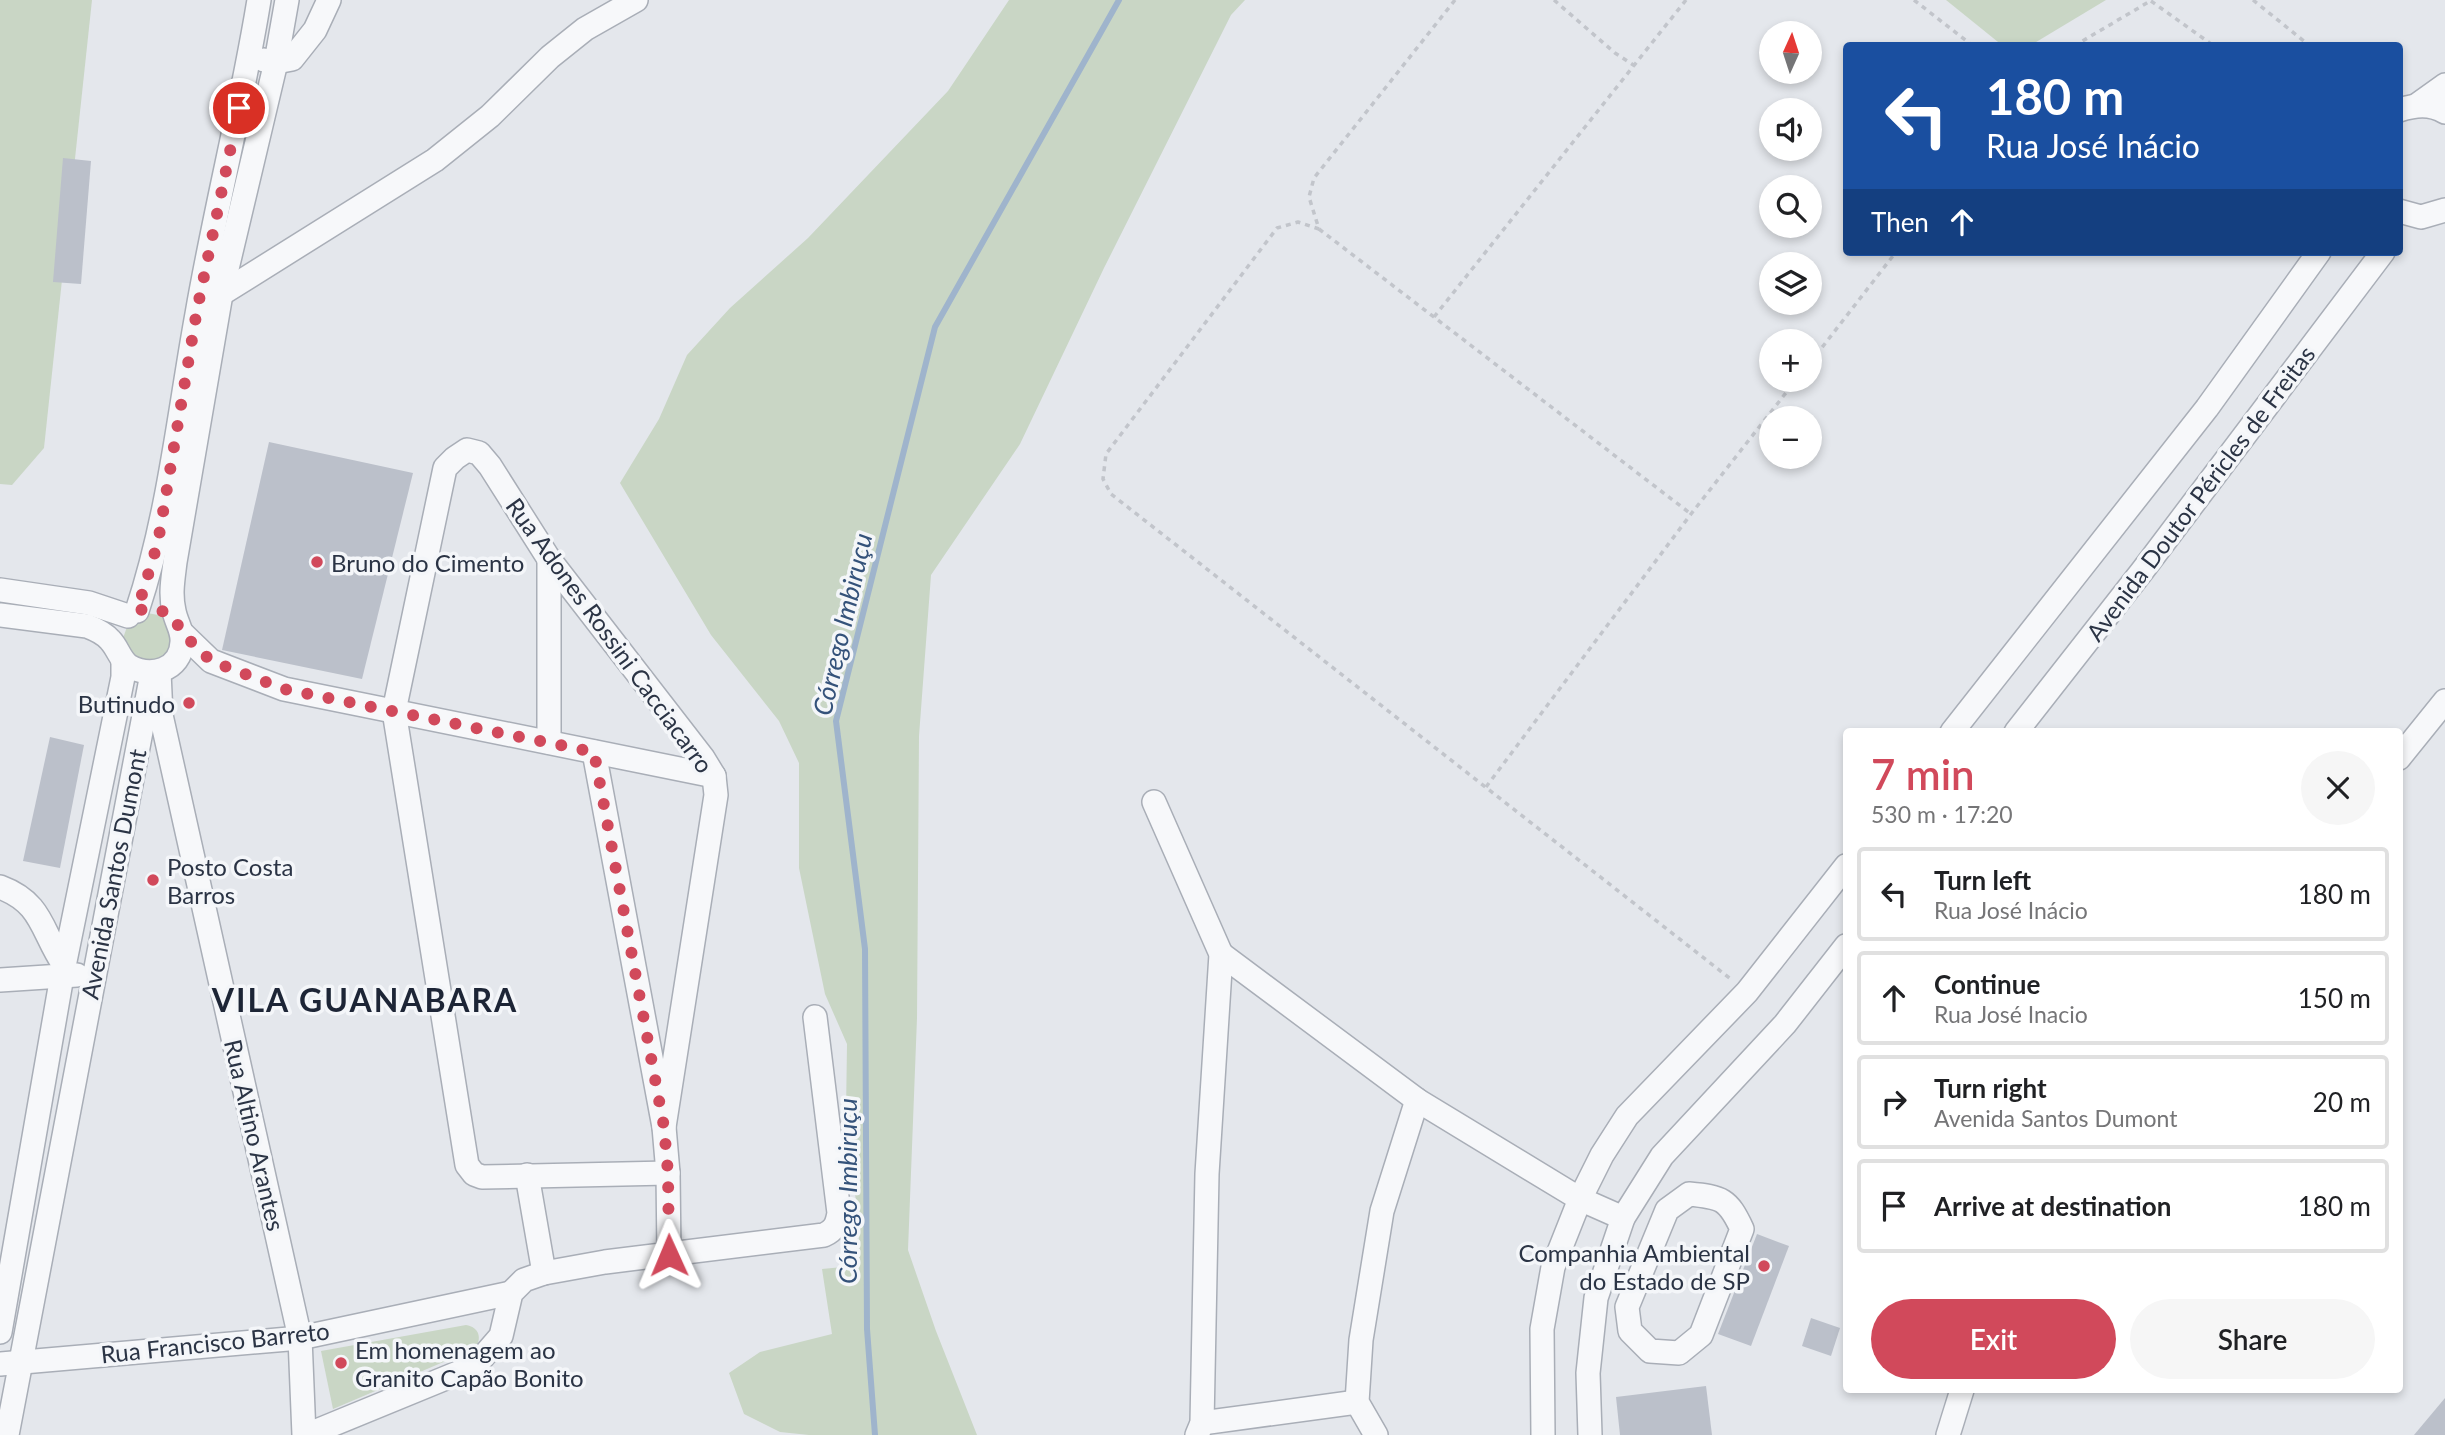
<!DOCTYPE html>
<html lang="en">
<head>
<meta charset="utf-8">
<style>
  :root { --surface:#fff; --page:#f6f6f6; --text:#202124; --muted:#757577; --line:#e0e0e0; --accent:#d1495b }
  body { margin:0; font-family:Lato,sans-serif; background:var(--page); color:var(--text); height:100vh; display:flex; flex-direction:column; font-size:26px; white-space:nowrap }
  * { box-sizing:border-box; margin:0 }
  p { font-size:23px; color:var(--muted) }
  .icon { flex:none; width:38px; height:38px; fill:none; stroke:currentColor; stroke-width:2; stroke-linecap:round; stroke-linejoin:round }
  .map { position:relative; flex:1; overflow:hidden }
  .panel { position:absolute; left:1843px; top:728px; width:560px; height:665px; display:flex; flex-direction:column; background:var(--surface); border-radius:7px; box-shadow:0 4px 10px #0003 }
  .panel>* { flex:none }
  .banner { position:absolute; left:1843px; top:42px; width:560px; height:214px; border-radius:7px; box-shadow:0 4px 10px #0003; background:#1a4fa0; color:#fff; overflow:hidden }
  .needle { width:46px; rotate:3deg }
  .tools { position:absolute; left:1759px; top:21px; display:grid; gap:14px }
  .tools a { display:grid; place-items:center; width:63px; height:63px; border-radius:50%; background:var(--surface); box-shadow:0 4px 10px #0003; font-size:35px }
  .pin { position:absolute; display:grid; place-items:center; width:60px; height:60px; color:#fff; margin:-30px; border:4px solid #fff; border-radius:50%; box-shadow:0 2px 7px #0007 }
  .me { position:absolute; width:77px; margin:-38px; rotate:359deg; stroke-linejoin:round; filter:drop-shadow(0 0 5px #0008) }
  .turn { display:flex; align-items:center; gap:24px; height:147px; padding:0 28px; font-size:32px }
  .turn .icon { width:91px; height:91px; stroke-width:2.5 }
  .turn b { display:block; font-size:49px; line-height:60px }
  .then { display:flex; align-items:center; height:66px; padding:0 28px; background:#0003; gap:14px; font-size:26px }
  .round { display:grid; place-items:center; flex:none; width:74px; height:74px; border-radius:37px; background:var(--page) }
  .headline { display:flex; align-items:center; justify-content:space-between; height:119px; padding:0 28px }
  h1 { font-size:42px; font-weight:600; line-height:52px; color:var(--accent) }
  .button { display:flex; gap:14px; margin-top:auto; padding:14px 28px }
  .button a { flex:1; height:80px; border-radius:42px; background:var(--accent); color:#fff; font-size:28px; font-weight:600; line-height:80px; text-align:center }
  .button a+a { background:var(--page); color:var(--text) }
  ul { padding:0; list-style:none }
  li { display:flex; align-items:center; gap:21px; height:94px; margin:0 14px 10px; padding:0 14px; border:4px solid var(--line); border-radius:7px }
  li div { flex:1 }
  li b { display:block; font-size:26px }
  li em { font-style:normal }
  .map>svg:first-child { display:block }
</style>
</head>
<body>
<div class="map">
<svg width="2445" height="1435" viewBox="0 0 2445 1435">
  <rect width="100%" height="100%" fill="#e4e7ec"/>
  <!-- green -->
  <g fill="#c9d6c5">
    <path d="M0,0H92L44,448L12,485L0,484Z"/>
    <path d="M1009,0H1245L1231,15L1104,268L1020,444L931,575L919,736L917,1018L908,1250L936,1331L977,1435H809L780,1432L744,1414L729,1373L760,1352L832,1334L822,1269L853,1266L860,1256L857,1211L846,1113L847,1044L825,994L799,868V763L779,721L711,635L620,483L659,419L687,355L730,308L808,238L948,91Z"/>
    <path d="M1946,0H2106L2031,45L2003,46Z"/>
    <path d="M147,613L164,616L176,652L143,668L122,641L128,624Z"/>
    <path d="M466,1325C479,1327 483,1339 474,1349L333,1409L321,1351Z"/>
  </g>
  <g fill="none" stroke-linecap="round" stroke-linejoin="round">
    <!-- stream -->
    <path stroke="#9fb4cc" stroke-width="6" d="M875,1435L867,1329L865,949L836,721L935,327L1119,0"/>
  </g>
  <!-- building -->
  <g fill="#bbc0ca">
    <path d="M63,158L91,161L81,284L53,282Z"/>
    <path d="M269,442L413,473L362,679L222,650Z"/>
    <path d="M50,737L84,745L60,868L23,861Z"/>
    <path d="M1757,1234L1789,1246L1751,1346L1718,1334Z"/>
    <path d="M1811,1318L1840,1328L1831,1356L1802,1346Z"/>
    <path d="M1706,1386L1712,1435H1620L1616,1397Z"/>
    <path d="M2445,1398V1435H2414Z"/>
  </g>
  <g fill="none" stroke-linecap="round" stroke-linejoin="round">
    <defs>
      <g id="minor">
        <path d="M264,60L276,62L292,59L315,30L329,0"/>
        <path d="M2417,105L2445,85"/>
        <path d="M2399,110C2415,105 2430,103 2445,112"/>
        <path d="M2399,211L2421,217L2445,210"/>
        <path d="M221,294L435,160L490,116L550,57L585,29L636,0"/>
        <path d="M549,559V742"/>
        <path d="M0,590L89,603L128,616"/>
        <path d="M137,611C169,515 179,413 197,314C215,209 242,105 259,0"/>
        <path d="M0,615L87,626C95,629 104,633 110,640C118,648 120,660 129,666C150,678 181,671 182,642C183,631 176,622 174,611C170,594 173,579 175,562L221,294L276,62L287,0"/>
        <path d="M182,633L211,661L284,689L714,776"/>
        <path d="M159,672L161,715L300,1338L304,1435"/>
        <path d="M1952,732L2207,408L2319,252"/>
        <path d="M2016,732L2143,570L2383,252"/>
        <path d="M594,752L664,1127L668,1173L669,1255"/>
        <path d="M2399,758L2445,701"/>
        <path d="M1154,802L1221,954L1207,1174L1202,1423L1197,1435"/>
        <path d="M0,887C43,903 41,931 64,965"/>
        <path d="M1221,954L1417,1100L1580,1199L1623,1218"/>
        <path d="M0,980L77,975"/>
        <path d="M664,1127L716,795L714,776L703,758L549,559L490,466L479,453L467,450L455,458L445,468L394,711L467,1165L474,1174L482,1177L668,1173"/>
        <path d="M527,1175L544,1273"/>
        <path d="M1689,1194C1722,1197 1728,1199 1742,1229L1701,1335L1679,1353L1650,1351L1630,1331L1627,1307L1667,1210Z"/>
        <path d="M0,1332L62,976L123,677V662"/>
        <path d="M0,1364L300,1338L511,1293"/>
        <path d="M1202,1423L1357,1402"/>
        <path d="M7,1435L151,679"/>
        <path d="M307,1435L475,1366L501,1336L511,1293L524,1280L544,1273L605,1262L824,1235C835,1230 837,1224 839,1213L815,1017"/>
        <path d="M1376,1435L1357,1402L1361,1340L1382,1211L1417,1100"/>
        <path d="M1543,1435L1542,1329L1553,1267L1580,1199L1602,1155L1627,1116L1747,992L1846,866"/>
        <path d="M1590,1435L1588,1373L1596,1298L1623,1218L1662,1156L1785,1024L1846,946"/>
        <path d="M1948,1435L1962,1390"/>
      </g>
    </defs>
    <!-- minor casing -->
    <use href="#minor" stroke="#a9aeb7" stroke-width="26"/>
    <!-- path -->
    <g stroke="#c2c5cb" stroke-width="3.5" stroke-dasharray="5 5" stroke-linecap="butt">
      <path d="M1455,0L1314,178L1309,197L1319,229L1298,222L1277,228L1106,454L1103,479L1111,494L1732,980"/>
      <path d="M1554,0L1615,53L1635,66"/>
      <path d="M1914,0L1973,46"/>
      <path d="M2253,0L2310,46"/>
      <path d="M2151,1L2214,46"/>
      <path d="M2074,46L2152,0"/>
      <path d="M1319,229L1691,514"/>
      <path d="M1434,317L1686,0"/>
      <path d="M1810,363L1896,252"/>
      <path d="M1486,787L1691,514L1796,380"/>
    </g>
    <!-- minor -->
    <use href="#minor" stroke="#f7f8fa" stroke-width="23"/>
  </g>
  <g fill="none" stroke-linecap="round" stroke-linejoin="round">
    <!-- route -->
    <path stroke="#d1495b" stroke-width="12" stroke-dasharray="0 21.6" d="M239,108L197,310L158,542L137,611L147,608L166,612L174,618L182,633L211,661L284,689L594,752L664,1127L668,1173L669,1255"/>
  </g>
  <!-- markers -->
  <g fill="#d1495b" stroke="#f4f6f9" stroke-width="2.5">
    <circle cx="317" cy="562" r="7"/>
    <circle cx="189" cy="703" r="7"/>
    <circle cx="153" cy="880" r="7"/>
    <circle cx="1764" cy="1266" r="7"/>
    <circle cx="341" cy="1363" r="7"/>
  </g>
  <g text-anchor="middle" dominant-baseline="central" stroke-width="7" stroke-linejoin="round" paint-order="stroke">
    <!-- street labels -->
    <g font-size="24" fill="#2b3445" stroke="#f4f6f9">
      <text transform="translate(2200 493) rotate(-53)">Avenida Doutor Péricles de Freitas</text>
      <text transform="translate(610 635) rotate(54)">Rua Adones Rossini Cacciacarro</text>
      <text transform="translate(113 874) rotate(-79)">Avenida Santos Dumont</text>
      <text transform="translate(255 1135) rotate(77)">Rua Altino Arantes</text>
      <text transform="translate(215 1342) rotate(-6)">Rua Francisco Barreto</text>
    </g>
    <!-- poi labels -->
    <g font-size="24" fill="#2b3445" stroke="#f4f6f9" text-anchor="start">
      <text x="331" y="562">Bruno do Cimento</text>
      <text x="175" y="703" text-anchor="end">Butinudo</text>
      <text x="167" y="866">Posto Costa<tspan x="167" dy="28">Barros</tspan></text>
      <text x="1750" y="1252" text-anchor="end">Companhia Ambiental<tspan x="1750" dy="28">do Estado de SP</tspan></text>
      <text x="355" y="1349">Em homenagem ao<tspan x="355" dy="28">Granito Capão Bonito</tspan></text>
    </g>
    <!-- water labels -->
    <g font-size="26" font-style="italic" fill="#34527a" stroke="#f4f6f9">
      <text transform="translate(842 624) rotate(-77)">Córrego Imbiruçu</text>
      <text transform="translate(847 1191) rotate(-90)">Córrego Imbiruçu</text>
    </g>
    <!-- district labels -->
    <g font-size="32" font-weight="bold" letter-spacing="2" fill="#1d2536" stroke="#f4f6f9">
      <text x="365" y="999">VILA GUANABARA</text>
    </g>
  </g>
</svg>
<div class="tools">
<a><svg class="needle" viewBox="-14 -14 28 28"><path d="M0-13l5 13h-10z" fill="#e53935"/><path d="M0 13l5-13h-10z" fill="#757577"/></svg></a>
<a><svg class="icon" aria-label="sound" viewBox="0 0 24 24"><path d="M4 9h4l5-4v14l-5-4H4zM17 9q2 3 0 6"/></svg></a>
<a><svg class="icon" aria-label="search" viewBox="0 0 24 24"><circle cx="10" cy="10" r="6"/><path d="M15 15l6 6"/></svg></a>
<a><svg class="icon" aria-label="layers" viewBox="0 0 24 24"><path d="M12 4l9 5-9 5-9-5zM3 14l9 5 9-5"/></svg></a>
<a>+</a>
<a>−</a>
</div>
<div class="pin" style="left:239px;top:108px;background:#d93025"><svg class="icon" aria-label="arrive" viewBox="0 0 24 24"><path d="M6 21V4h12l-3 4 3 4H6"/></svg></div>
<svg class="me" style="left:669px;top:1255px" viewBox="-20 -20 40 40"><path d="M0-17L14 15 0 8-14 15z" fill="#d1495b" stroke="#fff" stroke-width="4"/></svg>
<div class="banner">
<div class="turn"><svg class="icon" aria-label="left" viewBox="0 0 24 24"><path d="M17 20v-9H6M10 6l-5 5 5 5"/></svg><div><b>180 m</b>Rua José Inácio</div></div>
<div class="then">Then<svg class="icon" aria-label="ahead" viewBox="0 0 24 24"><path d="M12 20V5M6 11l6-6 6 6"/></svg></div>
</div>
<section class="panel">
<div class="headline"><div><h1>7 min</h1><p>530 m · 17:20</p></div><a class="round"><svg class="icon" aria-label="close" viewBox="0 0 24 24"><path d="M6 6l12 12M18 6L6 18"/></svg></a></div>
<ul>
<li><svg class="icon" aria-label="left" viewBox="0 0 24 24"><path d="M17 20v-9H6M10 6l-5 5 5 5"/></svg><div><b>Turn left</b><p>Rua José Inácio</p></div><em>180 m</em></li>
<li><svg class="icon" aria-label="ahead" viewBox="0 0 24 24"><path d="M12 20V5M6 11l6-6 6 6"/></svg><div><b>Continue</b><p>Rua José Inacio</p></div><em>150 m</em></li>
<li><svg class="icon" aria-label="right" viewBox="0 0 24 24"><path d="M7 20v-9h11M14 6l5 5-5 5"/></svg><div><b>Turn right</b><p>Avenida Santos Dumont</p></div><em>20 m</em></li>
<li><svg class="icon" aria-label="arrive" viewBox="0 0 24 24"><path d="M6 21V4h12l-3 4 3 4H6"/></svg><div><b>Arrive at destination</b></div><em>180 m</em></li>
</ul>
<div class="button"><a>Exit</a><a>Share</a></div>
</section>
</div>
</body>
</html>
